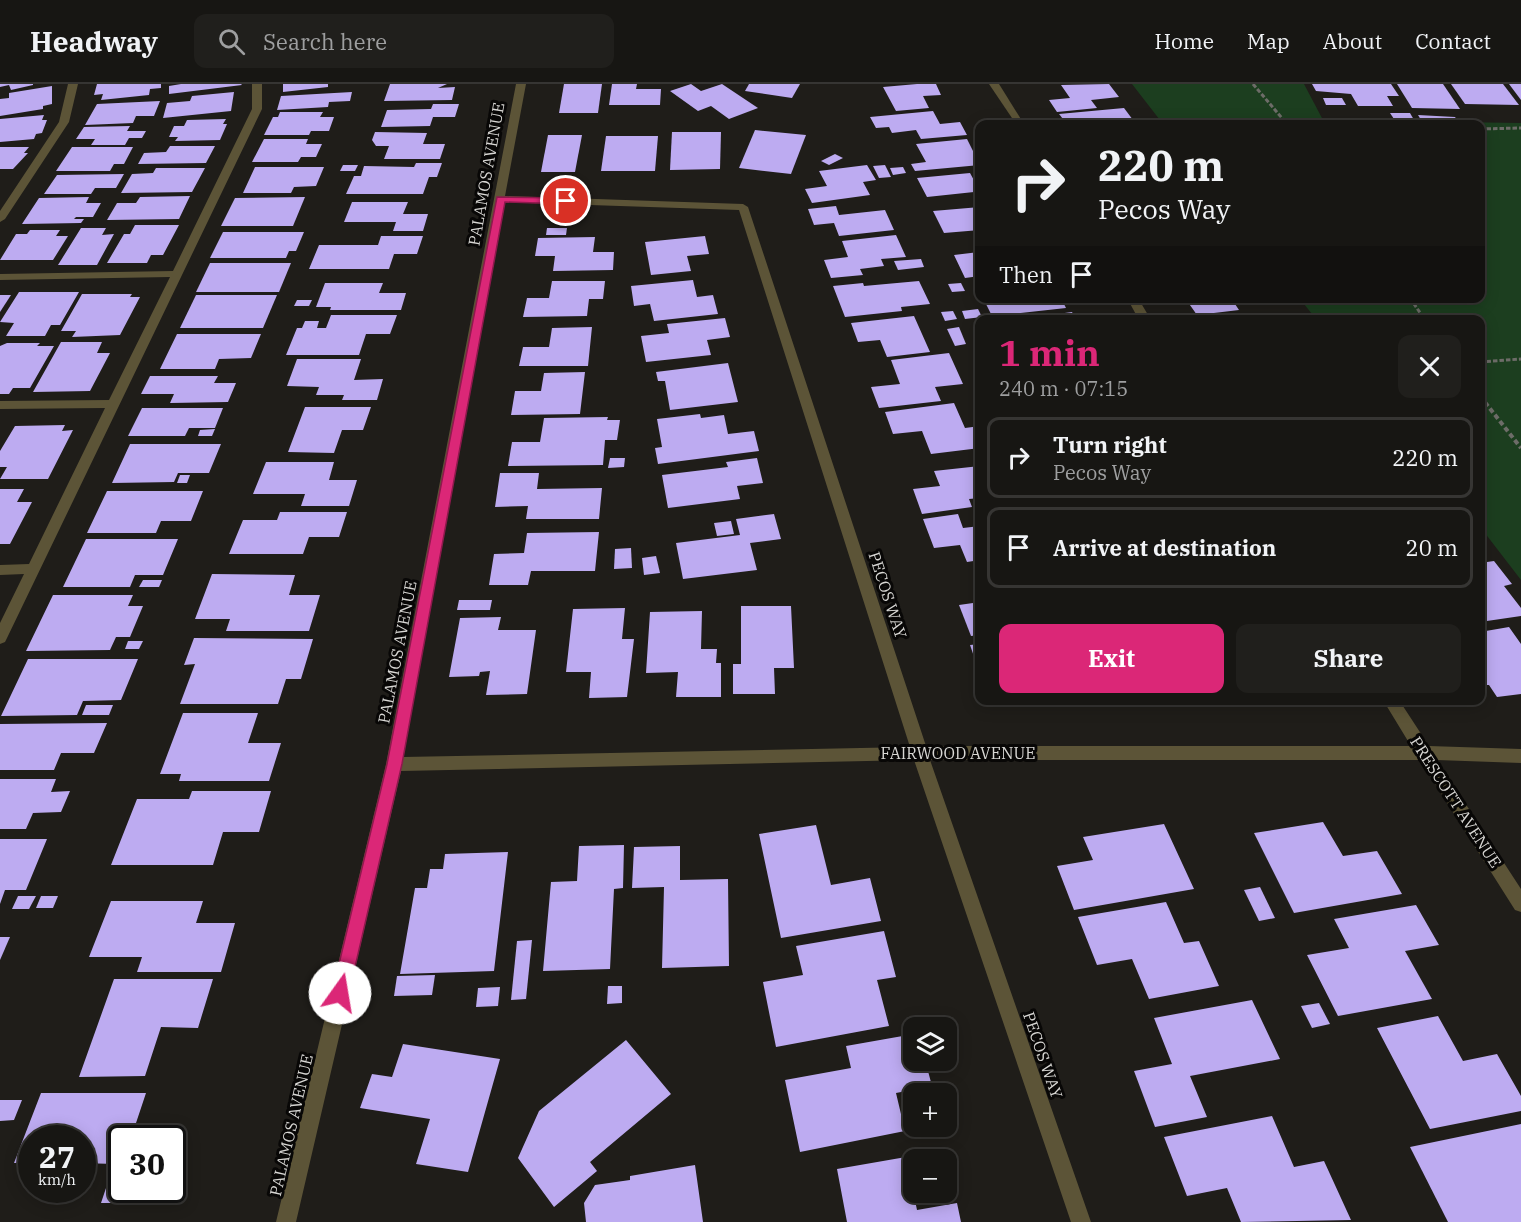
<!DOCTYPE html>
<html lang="en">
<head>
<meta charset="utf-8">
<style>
  :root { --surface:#171613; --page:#201f1c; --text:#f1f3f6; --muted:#9e9fa0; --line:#363533; --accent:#db2777 }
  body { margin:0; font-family:"IBM Plex Serif",serif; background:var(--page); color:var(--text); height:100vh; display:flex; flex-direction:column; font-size:22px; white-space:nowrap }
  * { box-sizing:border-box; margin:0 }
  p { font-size:20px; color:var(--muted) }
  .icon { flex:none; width:33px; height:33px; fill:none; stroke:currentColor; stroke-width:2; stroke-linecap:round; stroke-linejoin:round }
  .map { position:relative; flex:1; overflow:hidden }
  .side { position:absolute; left:975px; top:231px; width:510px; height:390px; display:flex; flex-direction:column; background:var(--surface); border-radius:12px; box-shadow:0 3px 15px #0003,0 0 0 2px var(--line) }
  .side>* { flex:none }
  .hud { position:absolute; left:975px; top:36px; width:510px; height:183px; border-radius:12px; box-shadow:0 3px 15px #0003,0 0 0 2px var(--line); background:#171613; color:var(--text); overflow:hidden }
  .tools { position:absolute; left:903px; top:933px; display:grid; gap:12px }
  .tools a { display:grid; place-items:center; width:54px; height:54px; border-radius:12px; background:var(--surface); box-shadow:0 3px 15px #0003,0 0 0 2px var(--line); font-size:30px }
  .speed { position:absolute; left:18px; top:1041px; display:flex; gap:12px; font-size:30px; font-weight:700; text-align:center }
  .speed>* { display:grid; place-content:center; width:78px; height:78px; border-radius:50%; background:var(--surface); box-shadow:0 3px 15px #0003,0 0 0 2px var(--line); line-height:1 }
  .speed small { font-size:15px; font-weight:400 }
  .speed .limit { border:3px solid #111; border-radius:9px; background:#fff; color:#111 }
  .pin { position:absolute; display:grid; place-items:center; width:51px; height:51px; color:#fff; margin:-26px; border:3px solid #fff; border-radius:50%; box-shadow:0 2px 6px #0007 }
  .me { position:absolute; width:66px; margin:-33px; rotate:13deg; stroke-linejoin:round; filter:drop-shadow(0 0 4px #0008) }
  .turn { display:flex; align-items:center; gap:21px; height:126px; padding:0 24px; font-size:27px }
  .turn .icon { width:78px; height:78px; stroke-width:2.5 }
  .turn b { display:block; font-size:42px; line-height:51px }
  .then { display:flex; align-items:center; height:57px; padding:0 24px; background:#0003; gap:12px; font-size:22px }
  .round { display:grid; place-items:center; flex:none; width:63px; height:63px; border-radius:12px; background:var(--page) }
  .head { display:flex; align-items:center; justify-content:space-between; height:102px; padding:0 24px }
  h1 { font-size:36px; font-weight:800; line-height:45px; color:var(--accent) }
  .button { display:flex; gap:12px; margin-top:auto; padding:12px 24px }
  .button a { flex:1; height:69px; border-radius:12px; background:var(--accent); color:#fff; font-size:24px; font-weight:800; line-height:69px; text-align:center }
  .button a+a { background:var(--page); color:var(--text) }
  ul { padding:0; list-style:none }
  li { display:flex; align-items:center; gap:18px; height:81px; margin:0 12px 9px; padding:0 12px; border:3px solid var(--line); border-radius:12px }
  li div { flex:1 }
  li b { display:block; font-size:22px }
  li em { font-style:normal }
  header { display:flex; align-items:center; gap:36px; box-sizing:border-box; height:84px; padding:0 30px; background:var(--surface); border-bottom:2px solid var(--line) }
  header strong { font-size:28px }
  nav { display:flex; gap:33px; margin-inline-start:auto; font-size:21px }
  .search { width:420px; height:54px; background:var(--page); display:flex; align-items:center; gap:15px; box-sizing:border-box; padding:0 21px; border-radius:12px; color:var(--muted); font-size:22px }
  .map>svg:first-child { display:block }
</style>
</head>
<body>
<header>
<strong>Headway</strong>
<div class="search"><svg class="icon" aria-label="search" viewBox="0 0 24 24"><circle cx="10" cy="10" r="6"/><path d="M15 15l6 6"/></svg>Search here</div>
<nav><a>Home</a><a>Map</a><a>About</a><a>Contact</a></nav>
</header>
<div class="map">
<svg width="1521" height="1138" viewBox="0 0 1521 1138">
  <rect width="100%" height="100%" fill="#1f1d19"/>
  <!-- green -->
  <path fill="#1c3e1f" d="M1132,0H1304L1323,36L1521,39V496L1481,444L1480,236L1316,235L1300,215L1480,214V40H1163Z"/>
  <!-- building -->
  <g fill="#bdabf1">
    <path d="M0,0H33V1L11,6L9,1L0,3Z"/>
    <path d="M97,0H161V4L150,5L149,11L101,16L103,10L94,11Z"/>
    <path d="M181,0H241L242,1L169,10V2Z"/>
    <path d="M283,0H328V3L283,8Z"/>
    <path d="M390,0H447L438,4L455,3L452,16L384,17Z"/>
    <path d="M564,0H602L598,29H559Z"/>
    <path d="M612,0H637L636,5H661L660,21H609Z"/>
    <path d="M691,0L701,7L722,0L758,24L729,35L711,22L698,27L670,7Z"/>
    <path d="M749,0H800L792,14L745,7Z"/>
    <path d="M917,0H936L941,11L923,12L929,24L896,27L883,3Z"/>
    <path d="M1109,0L1119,13L1091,16L1097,24L1057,28L1049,16L1070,14L1061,1Z"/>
    <path d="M1312,0H1391L1399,12H1387L1393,22H1358L1351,10L1316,7Z"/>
    <path d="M1397,0H1443L1460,25L1412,24Z"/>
    <path d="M1451,0H1503L1519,21L1465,20Z"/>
    <path d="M1509,0H1521V16Z"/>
    <path d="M52,2V20L43,22V25L0,32V15L9,14V9Z"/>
    <path d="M234,8L231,27L163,34L167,19L190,17L192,12Z"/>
    <path d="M352,8L350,17L329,18L328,23L277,26L281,12Z"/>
    <path d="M1323,14H1342L1346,21H1326Z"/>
    <path d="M160,17L154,32H136L133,39L85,41L97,20Z"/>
    <path d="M433,20H459L455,33H433L430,42L381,43L387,26L431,25Z"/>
    <path d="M1124,24L1136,40H1067L1059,30Z"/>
    <path d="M933,27L940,40L960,38L967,51L921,55L916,46L892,49L889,43L876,44L870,33Z"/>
    <path d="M280,28H323L320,33H334L329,47H311L309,51H264L273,33H278Z"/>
    <path d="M1390,29H1410L1414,36L1394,35Z"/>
    <path d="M44,31L42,36H47L42,49L36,50L34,55L0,58V35Z"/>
    <path d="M1418,31L1455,33L1457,36H1421Z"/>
    <path d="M226,35L223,40H227L220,56L175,57L178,53H169L174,42H184L187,36Z"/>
    <path d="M130,42L127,47H146L142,54H129L125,61H91L95,55H76L84,43Z"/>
    <path d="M755,46L806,51L791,90L739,84Z"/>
    <path d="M375,48L427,49L423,60H445L440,75H384L389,62H376L372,56Z"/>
    <path d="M672,48H721L720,85L670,86Z"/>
    <path d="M548,51H582L575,88H541Z"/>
    <path d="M606,52H658L655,87H601Z"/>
    <path d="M264,55H308L306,60H322L316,73H301L298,78H252Z"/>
    <path d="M967,55L980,81L915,87L911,80L926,78L916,60Z"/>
    <path d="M170,62H215L206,79L138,80L144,69L166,68Z"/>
    <path d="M0,63H29L24,69H28L13,85H0Z"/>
    <path d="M72,63H133L124,80H114L110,87H56Z"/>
    <path d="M835,70L843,74L829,81L821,77Z"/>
    <path d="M416,79H442L437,93H429L423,110H346L354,92H361L364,82L414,83Z"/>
    <path d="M343,81H358L355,87H340Z"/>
    <path d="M867,81L876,96L863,98L870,111L812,119L805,105L827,102L819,87Z"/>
    <path d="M885,81L891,93L879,94L873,82Z"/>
    <path d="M255,83H324L316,102L294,103L291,109H243Z"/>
    <path d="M903,83L906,89L893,91L890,84Z"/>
    <path d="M156,84H205L192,108L121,109L132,90L153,89Z"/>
    <path d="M970,89L976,100L980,99V118L974,108L927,113L917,94Z"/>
    <path d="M124,90L116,104H95L91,110H44L57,91Z"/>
    <path d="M190,112L179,135L107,136L117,119H136L140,113Z"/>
    <path d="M89,113L86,119H101L93,133H76L74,135H84L81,139L22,140L39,114Z"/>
    <path d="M305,113L293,142H221L235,114Z"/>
    <path d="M352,118H408L403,130H428L423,147H393L396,138H344Z"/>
    <path d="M836,122L839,131L885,126L894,146L839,152L834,139L814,141L808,125Z"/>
    <path d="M980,123V146L944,149L933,127Z"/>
    <path d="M135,141H179L163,171H151L147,179H107L124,150H130Z"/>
    <path d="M81,144H106L102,151L114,150L97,181H58Z"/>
    <path d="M547,144H567L566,151H546Z"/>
    <path d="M30,146H60L56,152H68L53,176H0L16,150H27Z"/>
    <path d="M223,148H304L296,167H289L286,174H210Z"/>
    <path d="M896,151L906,173L881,175L884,182L860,185L863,191L831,194L824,176L848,173L842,157Z"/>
    <path d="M381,152H423L417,170H394L389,185H309L319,161H378Z"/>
    <path d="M705,152L709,170L687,172L691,187L651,191L645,158Z"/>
    <path d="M595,153L593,168H614L613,186L553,187L555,172H535L538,154Z"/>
    <path d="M980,156V192L965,194L954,171L979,168L973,157Z"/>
    <path d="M921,175L924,183L898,186L894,177Z"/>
    <path d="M210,179H291L279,208H196Z"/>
    <path d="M693,196L697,213L713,211L718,230L654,237L650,220L634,222L631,202Z"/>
    <path d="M552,197H605L603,215H589L587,232L523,233L527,214H549Z"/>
    <path d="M919,197L930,220L901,223L902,227L845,233L833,202L863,199L864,202Z"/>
    <path d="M325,199H383L379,209H406L401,226H330L331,223H316Z"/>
    <path d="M961,199L965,207L952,208L948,200Z"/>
    <path d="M19,208H79L60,241H51L45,252H6L14,239L0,238Z"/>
    <path d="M82,210H132L130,213H140L120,251L72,253L76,247H61Z"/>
    <path d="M0,211H11L0,228Z"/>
    <path d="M196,211H277L263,244H180Z"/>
    <path d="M983,214H1061L1066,224L992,232Z"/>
    <path d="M1185,214H1245V216L1233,217L1239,226L1197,231Z"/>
    <path d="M297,216H312L309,222H294Z"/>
    <path d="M978,225L982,233L965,235L962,227Z"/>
    <path d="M953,227L957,235L945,237L941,228Z"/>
    <path d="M1072,228L1076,236H1045L1043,232Z"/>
    <path d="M1267,230L1271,236H1235V234Z"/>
    <path d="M331,231H397L390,250H366L359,271H286L297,244H302L305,237H319L317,244H326Z"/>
    <path d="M914,232L930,268L887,273L880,256L858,258L851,239Z"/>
    <path d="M725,234L730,253L707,256L711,271L646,278L641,252L669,249L667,240Z"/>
    <path d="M592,243L588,282H519L523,263H549L552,244Z"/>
    <path d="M959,243L966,260L955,262L947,245Z"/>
    <path d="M177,250H261L251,274L219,275L215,285H160Z"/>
    <path d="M61,258H102L97,269H110L90,307L33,308Z"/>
    <path d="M7,259H40L37,262H54L30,304H13L9,310H0V262Z"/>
    <path d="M949,269L963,300L935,303L941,317L879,324L871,303L900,300L891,276Z"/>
    <path d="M297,275H361L354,296L383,295L377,316H342L344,311H316L319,303L287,302Z"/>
    <path d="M728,279L738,318L670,326L665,297H658L656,288Z"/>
    <path d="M585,288L580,330L511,331L515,307H541L544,289Z"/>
    <path d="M150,292H218L214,299H236L228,318L170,319L174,310H141Z"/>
    <path d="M954,319L965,344L980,342V364L931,370L922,347L893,350L885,328Z"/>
    <path d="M305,323H371L363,346H342L334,369L288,368Z"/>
    <path d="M142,324H223L215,344H189L185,352H128Z"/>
    <path d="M700,330L701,334L724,331L728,350L754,347L759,367L658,380L655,364L662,363L657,335Z"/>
    <path d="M608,333L607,336H620L617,356H605L603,381L508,382L512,358H540L544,334Z"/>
    <path d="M65,341L62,347L73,346L48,395H0L7,383H0V367L15,342Z"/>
    <path d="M215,345L212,352H198L200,346Z"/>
    <path d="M130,360H221L209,389H178L174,398L112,399Z"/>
    <path d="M610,374H625L624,383L608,384Z"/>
    <path d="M757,374L763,399L737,402L740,415L668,424L662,391L728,383L726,378Z"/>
    <path d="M266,378H334L329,396H357L349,422H301L305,410H253Z"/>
    <path d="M980,382V414L969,415L972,423L922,430L913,405L940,402L934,387Z"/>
    <path d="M500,389H539L537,405L602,404L599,435H526L528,422L495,423Z"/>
    <path d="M180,391H190L187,399H177Z"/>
    <path d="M0,405H24L17,418H32L10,460H0Z"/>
    <path d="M107,407H203L191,437H161L156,449H87Z"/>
    <path d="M280,428H347L339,453H309L303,470H229L243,436H277Z"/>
    <path d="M774,430L781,455L750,459L757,486L683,495L676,459L740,451L736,435Z"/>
    <path d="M958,430L963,444L980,442V476L967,478L960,461L934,464L923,435Z"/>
    <path d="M731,437L734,450L717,452L714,439Z"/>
    <path d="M599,448L595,487H531L528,501H489L494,470L524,469L527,449Z"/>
    <path d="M86,455H178L163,491H135L130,503H63Z"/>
    <path d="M631,464L632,484L614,485L615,465Z"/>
    <path d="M656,472L660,489L644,491L642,474Z"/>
    <path d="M1494,477L1512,500L1504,502L1521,524V532L1480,538V479Z"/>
    <path d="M212,490L295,491L289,511H320L309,547H226L230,535H195Z"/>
    <path d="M143,496H162L159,503H139Z"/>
    <path d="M53,511H133L128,522H143L130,553H116L110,566L26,567Z"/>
    <path d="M459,516H492L490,526H457Z"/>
    <path d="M980,518V551L971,552L959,521Z"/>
    <path d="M741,522H791L794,584H774L775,610H733V580H741Z"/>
    <path d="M625,524L622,555H634L627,613L589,614L591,588H566L573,525Z"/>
    <path d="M702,527L701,565H717L716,579H721V613H676L678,588L646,589L650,528Z"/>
    <path d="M501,533L498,546H536L527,610L486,611L490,587L480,588L479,592L449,593L460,534Z"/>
    <path d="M1509,543L1521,560V610L1497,613L1489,601H1480V548Z"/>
    <path d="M194,554L313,555L301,595H286L278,620H180L195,580L184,581Z"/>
    <path d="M128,557H143L139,565H125Z"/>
    <path d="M980,560V587H979L970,561Z"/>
    <path d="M28,575H138L121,616L83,617L77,631L1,632Z"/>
    <path d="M86,621H113L109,631H82Z"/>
    <path d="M183,629H258L248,659H281L269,697H179L181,690H160Z"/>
    <path d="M107,639L94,669H61L54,686H0V640Z"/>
    <path d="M0,695H56L51,708L70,707L61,728L33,729L26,745H0Z"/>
    <path d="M192,707H271L259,748H223L213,781H111L137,715H189Z"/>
    <path d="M1323,738L1343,772L1377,767L1402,810L1294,829L1254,749Z"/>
    <path d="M1164,740L1194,805L1074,826L1057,782L1093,776L1083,753Z"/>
    <path d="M816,741L831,801L870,794L881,837L781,854L759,750Z"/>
    <path d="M0,755H47L26,806H5L0,820Z"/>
    <path d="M624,761L623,804L614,805L610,885L543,887L551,798L577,797L579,762Z"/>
    <path d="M680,762V796L728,795L729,882L662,884L664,803L632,804L634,763Z"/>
    <path d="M508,768L494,887L400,890L415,804H427L430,785H443L445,770Z"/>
    <path d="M1260,803L1275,834L1259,837L1244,806Z"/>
    <path d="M18,812H36L29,825H12Z"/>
    <path d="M41,812H58L53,824H36Z"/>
    <path d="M111,817H203L196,839H235L221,888H137L142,873H89Z"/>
    <path d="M1166,818L1184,859L1199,857L1219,902L1149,915L1132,875L1097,881L1078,833Z"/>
    <path d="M1416,821L1439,861L1405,867L1432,915L1338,932L1307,871L1349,864L1334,835Z"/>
    <path d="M884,847L896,893L877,896L889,942L776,963L763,898L803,891L796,862Z"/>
    <path d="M0,853H10L0,876Z"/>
    <path d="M532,856L526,915L511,916L517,857Z"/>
    <path d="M435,891L432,911L394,912L397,892Z"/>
    <path d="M114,895H213L198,944L161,943L145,992L79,993Z"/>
    <path d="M608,902H622V919L607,920Z"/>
    <path d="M500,903L498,922L476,923L478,904Z"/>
    <path d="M1252,916L1280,975L1190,992L1207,1033L1155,1043L1134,987L1172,980L1154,934Z"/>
    <path d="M1319,919L1330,940L1312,944L1301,922Z"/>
    <path d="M1438,932L1463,977L1497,970L1521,1012V1027L1430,1045L1377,944Z"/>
    <path d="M914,950V976H925L932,1002L896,1009L905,1047L800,1068L785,996L851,984L846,962Z"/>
    <path d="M626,956L671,1010L590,1078L597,1087L554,1123L518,1074L539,1027Z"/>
    <path d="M403,960L500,975L468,1088L416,1080L430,1035L360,1024L372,990L392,993Z"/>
    <path d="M41,1009H146L131,1054H122V1106H164L160,1119H101L114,1080L82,1079V1054H32V1079H14Z"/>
    <path d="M0,1016H22L14,1036L0,1037Z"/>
    <path d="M1272,1032L1294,1083L1324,1077L1351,1136L1241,1138L1227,1104L1187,1112L1164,1053Z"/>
    <path d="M1521,1040V1138H1448L1410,1063Z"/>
    <path d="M906,1073L917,1126L957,1119L961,1138H847L837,1085Z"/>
    <path d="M695,1081L703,1138H586L584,1119L595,1101L630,1096V1092Z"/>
  </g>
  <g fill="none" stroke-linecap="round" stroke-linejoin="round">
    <!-- path-far1 -->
    <g stroke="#6d6c68" stroke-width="3" stroke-dasharray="4.5 2" stroke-linecap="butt">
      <path d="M1253,0L1287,40"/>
      <path d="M1480,45L1521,44"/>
      <path d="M1410,214L1425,236"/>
      <path d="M1480,278L1521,275"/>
    </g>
    <!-- path -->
    <path stroke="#6d6c68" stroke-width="4" stroke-dasharray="5 3" stroke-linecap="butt" d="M1480,312L1521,364"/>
    <!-- minor -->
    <g fill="#5c5437" fill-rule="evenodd">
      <path d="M68,0H78L69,38L5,135L0,138V127L59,38Z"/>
      <path d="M252,0H262V25L7,554L5,558L0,560V539L24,490L0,491V481L29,480L105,324L0,325V317L109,316L170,193L0,196V190L173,187L252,25Z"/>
      <path d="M516,0H526L505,112L743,120L748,123L926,662H1411L1383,616H1399L1429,662L1521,665V679L1437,676L1521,805V828L1515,826L1420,676H930L1091,1138H1071L914,676L401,687L296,1138H276L386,680ZM504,118L739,126L910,663L403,673Z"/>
      <path d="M989,0H999L1024,40H1016Z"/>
      <path d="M1127,214H1138L1151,236H1139Z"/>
    </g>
  </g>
  <!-- route -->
  <path fill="#db2777" stroke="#8e194d" stroke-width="1.5" d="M497,113L566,114L571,117L566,120L505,118L402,680L349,909L346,915L340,917L334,915L332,909L387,680Z"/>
  <g text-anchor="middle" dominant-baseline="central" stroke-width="6" stroke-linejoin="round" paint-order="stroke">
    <!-- street labels -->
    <g font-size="16" fill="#d8d7d4" stroke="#080706">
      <text transform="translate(486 90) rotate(-80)">PALAMOS AVENUE</text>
      <text transform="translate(888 511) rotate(72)">PECOS WAY</text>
      <text transform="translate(397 568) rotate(-79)">PALAMOS AVENUE</text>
      <text x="958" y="669">FAIRWOOD AVENUE</text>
      <text transform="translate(1456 718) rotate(57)">PRESCOTT AVENUE</text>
      <text transform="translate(1043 971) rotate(71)">PECOS WAY</text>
      <text transform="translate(291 1041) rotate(-77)">PALAMOS AVENUE</text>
    </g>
  </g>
</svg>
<div class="tools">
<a><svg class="icon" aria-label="layers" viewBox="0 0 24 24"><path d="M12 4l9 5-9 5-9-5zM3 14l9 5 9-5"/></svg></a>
<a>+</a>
<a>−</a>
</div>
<div class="speed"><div>27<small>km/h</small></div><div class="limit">30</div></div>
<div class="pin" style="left:566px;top:117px;background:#d93025"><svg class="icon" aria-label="arrive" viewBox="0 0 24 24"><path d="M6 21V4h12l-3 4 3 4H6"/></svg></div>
<svg class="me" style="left:340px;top:909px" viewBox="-20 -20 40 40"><circle r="19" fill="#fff"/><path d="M0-13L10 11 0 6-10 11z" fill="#db2777"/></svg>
<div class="hud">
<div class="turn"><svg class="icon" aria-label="right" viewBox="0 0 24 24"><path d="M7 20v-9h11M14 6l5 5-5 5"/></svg><div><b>220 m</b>Pecos Way</div></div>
<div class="then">Then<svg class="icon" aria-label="arrive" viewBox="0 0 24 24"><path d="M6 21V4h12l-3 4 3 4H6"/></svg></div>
</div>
<section class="side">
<div class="head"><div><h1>1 min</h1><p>240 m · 07:15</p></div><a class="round"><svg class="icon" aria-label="close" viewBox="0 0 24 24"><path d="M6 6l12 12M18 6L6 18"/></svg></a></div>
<ul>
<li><svg class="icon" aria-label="right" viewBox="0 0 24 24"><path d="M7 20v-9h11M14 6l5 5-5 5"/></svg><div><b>Turn right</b><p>Pecos Way</p></div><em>220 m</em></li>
<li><svg class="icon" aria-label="arrive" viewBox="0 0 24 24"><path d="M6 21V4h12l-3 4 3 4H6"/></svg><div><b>Arrive at destination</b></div><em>20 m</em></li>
</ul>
<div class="button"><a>Exit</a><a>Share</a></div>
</section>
</div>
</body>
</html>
